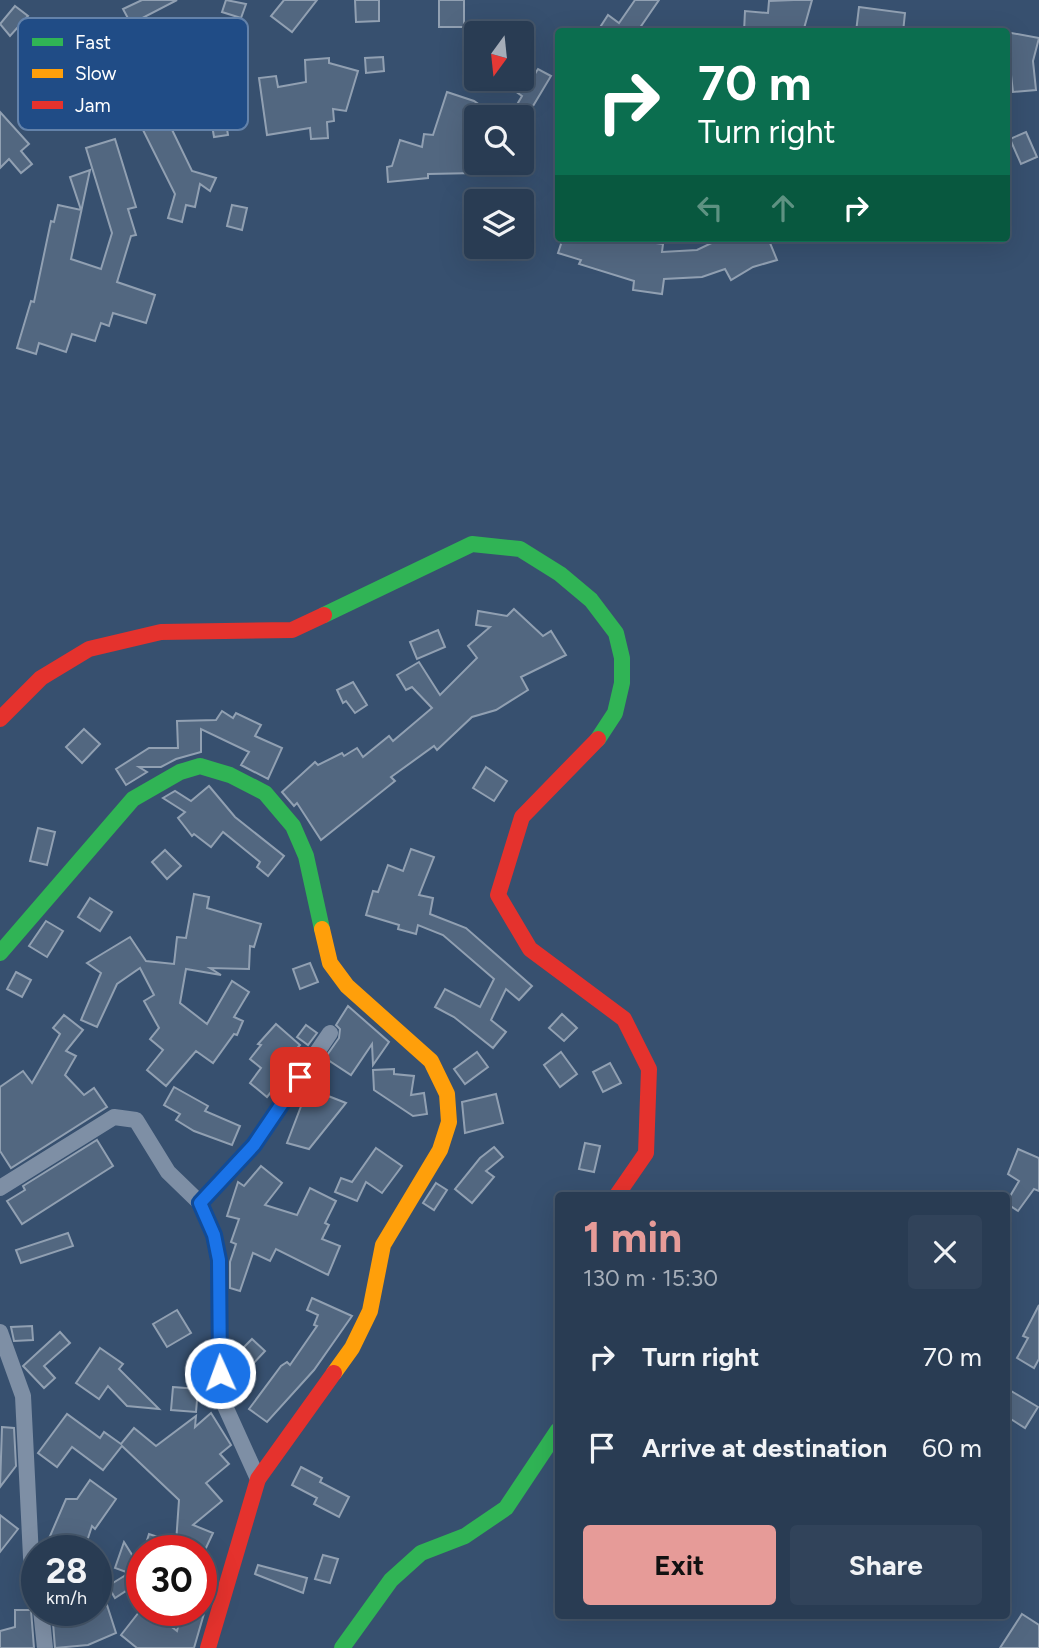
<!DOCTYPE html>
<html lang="en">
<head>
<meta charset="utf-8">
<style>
  :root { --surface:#293c53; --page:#31435a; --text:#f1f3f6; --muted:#a5adb8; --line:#45566a; --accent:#e69b98 }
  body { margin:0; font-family:Figtree,sans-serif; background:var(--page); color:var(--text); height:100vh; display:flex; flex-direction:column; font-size:26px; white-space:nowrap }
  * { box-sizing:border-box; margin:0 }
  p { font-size:23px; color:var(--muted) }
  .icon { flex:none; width:38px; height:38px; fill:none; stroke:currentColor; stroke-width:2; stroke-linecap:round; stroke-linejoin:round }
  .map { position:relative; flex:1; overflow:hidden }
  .sheet { position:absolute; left:555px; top:1192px; width:455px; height:427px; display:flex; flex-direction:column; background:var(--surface); border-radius:7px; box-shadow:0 7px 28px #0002,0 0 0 2px var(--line) }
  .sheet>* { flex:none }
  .hud { position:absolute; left:555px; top:28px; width:455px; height:214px; border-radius:7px; box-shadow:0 7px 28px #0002,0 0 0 2px var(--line); background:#0b6e4f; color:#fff; overflow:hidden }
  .needle { width:46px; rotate:195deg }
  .controls { position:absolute; left:464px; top:21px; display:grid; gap:14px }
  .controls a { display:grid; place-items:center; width:70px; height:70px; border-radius:7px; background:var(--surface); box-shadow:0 7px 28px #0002,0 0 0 2px var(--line); font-size:35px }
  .speed { position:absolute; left:21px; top:1535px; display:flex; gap:14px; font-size:35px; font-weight:700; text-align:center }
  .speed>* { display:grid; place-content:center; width:91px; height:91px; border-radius:50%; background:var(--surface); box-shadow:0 7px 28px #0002,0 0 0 2px var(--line); line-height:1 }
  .speed small { font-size:18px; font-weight:400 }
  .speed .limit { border:10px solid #d22; background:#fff; color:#111 }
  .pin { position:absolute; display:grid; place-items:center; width:60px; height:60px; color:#fff; margin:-30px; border-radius:14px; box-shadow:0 4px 10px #0006 }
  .me { position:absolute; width:77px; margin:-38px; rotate:358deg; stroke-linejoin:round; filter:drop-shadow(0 0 5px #0008) }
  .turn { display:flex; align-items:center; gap:24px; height:147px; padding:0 28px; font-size:32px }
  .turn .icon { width:91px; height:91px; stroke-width:2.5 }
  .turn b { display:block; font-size:49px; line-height:60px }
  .lanes { display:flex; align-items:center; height:66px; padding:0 28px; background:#0003; justify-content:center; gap:35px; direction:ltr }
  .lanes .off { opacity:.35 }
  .round { display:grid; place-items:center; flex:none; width:74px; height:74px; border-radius:7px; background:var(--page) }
  .summary { display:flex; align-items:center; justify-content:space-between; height:119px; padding:0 28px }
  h1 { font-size:42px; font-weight:700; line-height:52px; color:var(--accent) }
  .action { display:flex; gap:14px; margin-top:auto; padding:14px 28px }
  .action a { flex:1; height:80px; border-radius:7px; background:var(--accent); color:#111; font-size:28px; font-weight:700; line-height:80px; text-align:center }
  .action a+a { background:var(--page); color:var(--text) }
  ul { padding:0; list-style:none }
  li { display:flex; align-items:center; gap:21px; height:91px; padding:0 28px }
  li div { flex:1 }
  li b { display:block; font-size:26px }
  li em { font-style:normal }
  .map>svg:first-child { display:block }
</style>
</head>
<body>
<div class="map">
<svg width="1039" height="1648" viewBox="0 0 1039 1648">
  <rect width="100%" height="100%" fill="#37506f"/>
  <!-- building -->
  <g fill="#526780" stroke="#91a0b2" stroke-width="2">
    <path d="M142,0H177L131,24L123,9Z"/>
    <path d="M226,0L246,4L241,18L222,12Z"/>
    <path d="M284,0H317L292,32L271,16Z"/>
    <path d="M355,0H379V21L356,22Z"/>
    <rect x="439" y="0" width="25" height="27"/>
    <path d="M635,0H659L637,32H597L608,15L619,23Z"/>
    <path d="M794,0H812L803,32H744L745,11L768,13L769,1Z"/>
    <path d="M15,6L28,16L10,36L0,24Z"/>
    <path d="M859,7L905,13L903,32H856Z"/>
    <path d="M1006,32L1039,38L1033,61L1036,90L1013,92Z"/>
    <path d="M383,57L384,71L366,73L365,58Z"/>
    <path d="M329,58V63L358,71L346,111L333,109L334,121L327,122L328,138L311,139L310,128L267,135L259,78L276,76L278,87L306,82L305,60Z"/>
    <path d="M522,68L533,77L538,69L551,76L527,116L515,108L522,96L498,79H522Z"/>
    <path d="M447,92L474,101L497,117H476V173L428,174V178L388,182L387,167L392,166L400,140L422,147L424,134L433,135Z"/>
    <path d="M161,107L192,171L216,178L210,191L200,184L195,207L186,205L182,222L168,218L175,194L137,118Z"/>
    <path d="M224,111L228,135L214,137L210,113Z"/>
    <path d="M0,112L29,144L21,151L32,164L21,173L9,159L0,168Z"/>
    <path d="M1026,132L1037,157L1021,164L1010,139Z"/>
    <path d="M115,139L136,207L128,209L136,235L131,236L117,282L155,295L146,323L113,313L109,326L101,323L95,341L72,334L66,352L39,343L36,354L17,348L31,301L34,302L51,221L54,222L58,205L81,210L70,177L90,170L71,259L101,269L112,233L86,148Z"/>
    <path d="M232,205L247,208L242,230L227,226Z"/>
    <path d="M563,238H621L663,244L662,252L697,250L722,238H768L777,260L753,267L731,280L725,269L702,277L664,279L662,294L633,290L634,281L579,264L581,260L558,253Z"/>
    <path d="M514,609L543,636L551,631L566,655L521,677L528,690L496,710L472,717L437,750L434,746L391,777L395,781L321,840L297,803L294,806L282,792L315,762L318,765L342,753L344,756L357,748L363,757L389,736L393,741L432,708L412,687L406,690L397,675L419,662L440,695L477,658L468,646L490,627L476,625L478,611L507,616Z"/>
    <path d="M438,630L445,647L417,659L410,642Z"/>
    <path d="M353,682L367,705L355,713L346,701L343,703L337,690Z"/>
    <path d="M222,711L233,718L236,713L261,725L255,736L282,748L268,779L241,765L249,752L201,729V752L176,759L161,767H139L147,772L126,785L116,769L149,748H178L177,721L216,720Z"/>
    <path d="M84,729L100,744L82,763L66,747Z"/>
    <path d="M486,767L507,781L494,801L473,788Z"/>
    <path d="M209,786L235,817L284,856L268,876L257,867L260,862L223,832L211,847L194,834L192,836L178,818L185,812L163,798L175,791L191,801Z"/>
    <path d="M38,828L55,832L47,865L30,861Z"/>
    <path d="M411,849L434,857L419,895L433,898L430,914L466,928L532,986L519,1000L506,989L491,1020L506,1032L493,1048L454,1017L435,1007L445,989L480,1007L494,979L443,935L418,925L416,934L398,929L399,925L366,915L373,891L378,892L388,865L403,871Z"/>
    <path d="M165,850L181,866L167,879L152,862Z"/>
    <path d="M194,894L209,897L207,908L261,924L254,947L250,946L249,969L210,968L221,975L186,969L180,1003L207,1024L232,981L249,992L234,1017L243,1021L237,1035L234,1034L213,1063L196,1051L166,1086L147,1070L163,1050L150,1039L159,1028L144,1001L154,995L140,968L117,984L97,1027L81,1020L101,973L87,963L130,937L146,961L174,964L177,937L186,938Z"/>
    <path d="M90,898L112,912L100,931L78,917Z"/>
    <path d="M46,921L63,931L47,957L29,946Z"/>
    <path d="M310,963L318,982L300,989L293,969Z"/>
    <path d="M16,972L31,980L22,997L7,989Z"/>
    <path d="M348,1006L389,1042L373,1065L372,1044L351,1075L325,1058L339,1038L340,1029L336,1025Z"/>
    <path d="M562,1014L577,1028L564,1041L549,1028Z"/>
    <path d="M64,1015L83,1030L66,1051L76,1056L65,1075L84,1095L94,1088L107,1107L11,1168L0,1151V1087L23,1071L32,1083L60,1034L53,1028Z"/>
    <path d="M276,1024L300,1045L278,1069L285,1075L267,1097L250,1083L261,1068L250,1059L261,1045L258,1044Z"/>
    <path d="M306,1025L317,1033L308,1045L297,1037Z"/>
    <path d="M477,1052L488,1067L465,1084L454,1069Z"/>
    <path d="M561,1052L577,1074L560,1087L544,1065Z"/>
    <path d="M610,1063L621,1083L603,1092L593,1072Z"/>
    <path d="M394,1069V1074L414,1076L411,1095L424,1093L427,1114L413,1116L374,1090L373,1070Z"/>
    <path d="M174,1087L208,1106L205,1111L240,1126L232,1145L194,1131L176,1120L180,1114L164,1105Z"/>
    <path d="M308,1088L346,1103L309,1149L287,1143Z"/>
    <path d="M496,1094L503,1123L465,1133L462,1102Z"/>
    <path d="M97,1140L113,1166L22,1224L7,1201L25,1190L23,1186Z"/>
    <path d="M585,1143L600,1146L594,1172L579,1169Z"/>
    <path d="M494,1147L503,1157L486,1171L494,1177L472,1203L455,1189L480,1158Z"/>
    <path d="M376,1148L402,1166L382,1193L366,1182L357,1201L335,1192L341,1178L352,1182Z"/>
    <path d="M1018,1149L1039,1158V1191L1034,1189L1018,1211L1006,1203L1019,1181L1008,1174Z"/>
    <path d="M261,1166L282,1183L265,1205L297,1215L310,1188L336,1201L325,1223L329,1225L322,1239L340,1246L328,1275L276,1249L270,1261L253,1253L240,1291L230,1288V1262L236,1244L231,1242L239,1219L227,1216L238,1182L244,1186Z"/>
    <path d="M436,1183L447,1190L434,1210L423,1203Z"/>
    <path d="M68,1233L73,1246L21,1263L16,1250Z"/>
    <path d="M312,1298L352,1316L314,1370L267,1422L249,1409L281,1366L287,1362L290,1365L317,1326L314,1325L318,1315L307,1310Z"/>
    <path d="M1039,1305V1359L1034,1368L1017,1358L1028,1338L1023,1336Z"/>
    <path d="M177,1310L191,1333L167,1347L153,1324Z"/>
    <path d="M32,1326L33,1340L14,1341L11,1327Z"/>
    <path d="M60,1332L70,1343L44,1366L55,1378L44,1388L23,1366Z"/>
    <path d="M252,1339L265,1351L238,1380L230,1372V1361Z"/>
    <path d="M100,1348L123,1364L119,1369L159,1409L127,1406L108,1386L99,1399L76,1383Z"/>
    <path d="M173,1387L198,1389L196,1412L171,1410Z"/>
    <path d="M1006,1388L1038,1407L1025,1428L1006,1416Z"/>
    <path d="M211,1413L231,1445L220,1454L229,1464L206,1483L222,1501L193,1525L213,1533L205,1550H144L149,1534L176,1543L179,1500L122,1446L103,1470L72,1447L57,1467L38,1453L67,1414L100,1438L104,1432L121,1444L134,1428L156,1446L196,1416L195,1427Z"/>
    <path d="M2,1427L14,1428L16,1466L0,1487Z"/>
    <path d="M301,1467L322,1478L320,1482L349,1497L339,1517L314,1504L317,1498L292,1485Z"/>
    <path d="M90,1480L116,1499L95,1529L92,1526L87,1541L73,1536L67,1550H44L66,1499H77Z"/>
    <path d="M0,1515L18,1529L0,1552Z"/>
    <path d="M124,1542L139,1566L142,1564V1610H150L177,1631L182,1610H205L194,1648H137L121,1635L139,1612L126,1591L115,1598L108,1586L129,1573L115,1568Z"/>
    <path d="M323,1555L338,1559L330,1583L315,1579Z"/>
    <path d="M258,1565L307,1578L303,1593L255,1574Z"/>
    <path d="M107,1605L116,1633L88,1645L55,1648L52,1610H96Z"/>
    <path d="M15,1610H31L34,1648H0V1631L15,1627Z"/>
    <path d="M1022,1614L1039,1625V1648H1000Z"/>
  </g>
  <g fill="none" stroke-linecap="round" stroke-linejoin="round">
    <!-- street -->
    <g stroke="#7e8fa5" stroke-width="16">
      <path d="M0,1188L114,1117L136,1120L168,1172L200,1203L214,1235L219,1260L220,1395L258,1479"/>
      <path d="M200,1203L254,1145L330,1033"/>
      <path d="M0,1332L23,1396L31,1557L37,1589"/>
      <path d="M41,1610L45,1648"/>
    </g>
    <!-- fast -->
    <g stroke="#30b455" stroke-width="16">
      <path d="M324,615L472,544L520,549L560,574L591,600L616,633L622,658V683L615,713L598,739"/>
      <path d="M0,953L133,799L180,772L200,766L230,775L265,793L293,826L306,856L322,929"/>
      <path d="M342,1648L391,1580L421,1553L465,1536L506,1508L558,1430"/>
    </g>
    <!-- slow -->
    <path stroke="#ff9f0a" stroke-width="16" d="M322,929L330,963L347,986L431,1061L447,1094L449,1122L440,1150L383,1245L370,1311L352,1348L334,1373"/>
    <!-- jam -->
    <g stroke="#e5322d" stroke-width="16">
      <path d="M0,719L41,678L89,649L161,632L292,630L324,615"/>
      <path d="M598,739L522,817L498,895L530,949L624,1019L649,1069L646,1153L617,1195"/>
      <path d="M208,1648L258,1479L334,1373"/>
    </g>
  </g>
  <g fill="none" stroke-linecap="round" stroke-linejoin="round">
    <defs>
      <path id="route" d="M220,1373L219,1260L214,1235L200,1203L254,1145L300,1077"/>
    </defs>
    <!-- route casing -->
    <use href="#route" stroke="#114b97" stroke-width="18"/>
    <!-- route -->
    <use href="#route" stroke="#1a73e8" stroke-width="12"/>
  </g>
  <!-- legend -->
  <rect x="18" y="18" width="230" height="112" rx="10" fill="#204c86" stroke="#6382aa" stroke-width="2"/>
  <rect x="32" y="38" width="31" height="8" fill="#30b455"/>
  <rect x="32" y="69" width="31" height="9" fill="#ff9f0a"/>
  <rect x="32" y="101" width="31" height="8" fill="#e5322d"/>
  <g font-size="19" fill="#fff">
    <text x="75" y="49">Fast</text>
    <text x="75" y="80">Slow</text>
    <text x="75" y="112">Jam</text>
  </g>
</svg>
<div class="controls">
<a><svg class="needle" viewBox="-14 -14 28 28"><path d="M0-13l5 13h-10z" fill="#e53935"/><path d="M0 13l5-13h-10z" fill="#a5adb8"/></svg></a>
<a><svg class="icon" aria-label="search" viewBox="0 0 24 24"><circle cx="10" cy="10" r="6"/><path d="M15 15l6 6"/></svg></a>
<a><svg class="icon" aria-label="layers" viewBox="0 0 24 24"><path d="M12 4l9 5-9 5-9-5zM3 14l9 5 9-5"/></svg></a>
</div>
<div class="speed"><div>28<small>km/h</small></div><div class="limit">30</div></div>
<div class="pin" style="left:300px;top:1077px;background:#d93025"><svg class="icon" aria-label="arrive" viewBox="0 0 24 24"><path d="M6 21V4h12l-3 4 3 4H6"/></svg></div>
<svg class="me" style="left:220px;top:1373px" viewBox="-20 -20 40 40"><circle r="17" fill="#1a73e8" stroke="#fff" stroke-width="3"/><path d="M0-11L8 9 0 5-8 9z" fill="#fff"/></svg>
<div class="hud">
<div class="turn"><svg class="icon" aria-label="right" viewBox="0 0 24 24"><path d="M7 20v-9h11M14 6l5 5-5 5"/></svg><div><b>70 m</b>Turn right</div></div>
<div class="lanes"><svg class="icon off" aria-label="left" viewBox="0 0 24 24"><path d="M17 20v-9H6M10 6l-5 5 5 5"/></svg><svg class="icon off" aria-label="ahead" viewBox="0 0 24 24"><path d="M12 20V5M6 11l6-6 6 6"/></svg><svg class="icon" aria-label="right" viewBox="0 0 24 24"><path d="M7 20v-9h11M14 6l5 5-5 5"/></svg></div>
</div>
<section class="sheet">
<div class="summary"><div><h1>1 min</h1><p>130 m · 15:30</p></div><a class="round"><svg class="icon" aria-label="close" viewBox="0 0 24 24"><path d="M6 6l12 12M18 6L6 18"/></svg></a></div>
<ul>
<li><svg class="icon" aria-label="right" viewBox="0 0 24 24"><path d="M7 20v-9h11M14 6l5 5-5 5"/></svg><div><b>Turn right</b></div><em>70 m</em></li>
<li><svg class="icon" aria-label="arrive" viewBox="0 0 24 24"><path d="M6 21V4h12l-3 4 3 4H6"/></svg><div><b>Arrive at destination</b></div><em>60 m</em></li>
</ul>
<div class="action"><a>Exit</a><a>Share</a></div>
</section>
</div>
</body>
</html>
